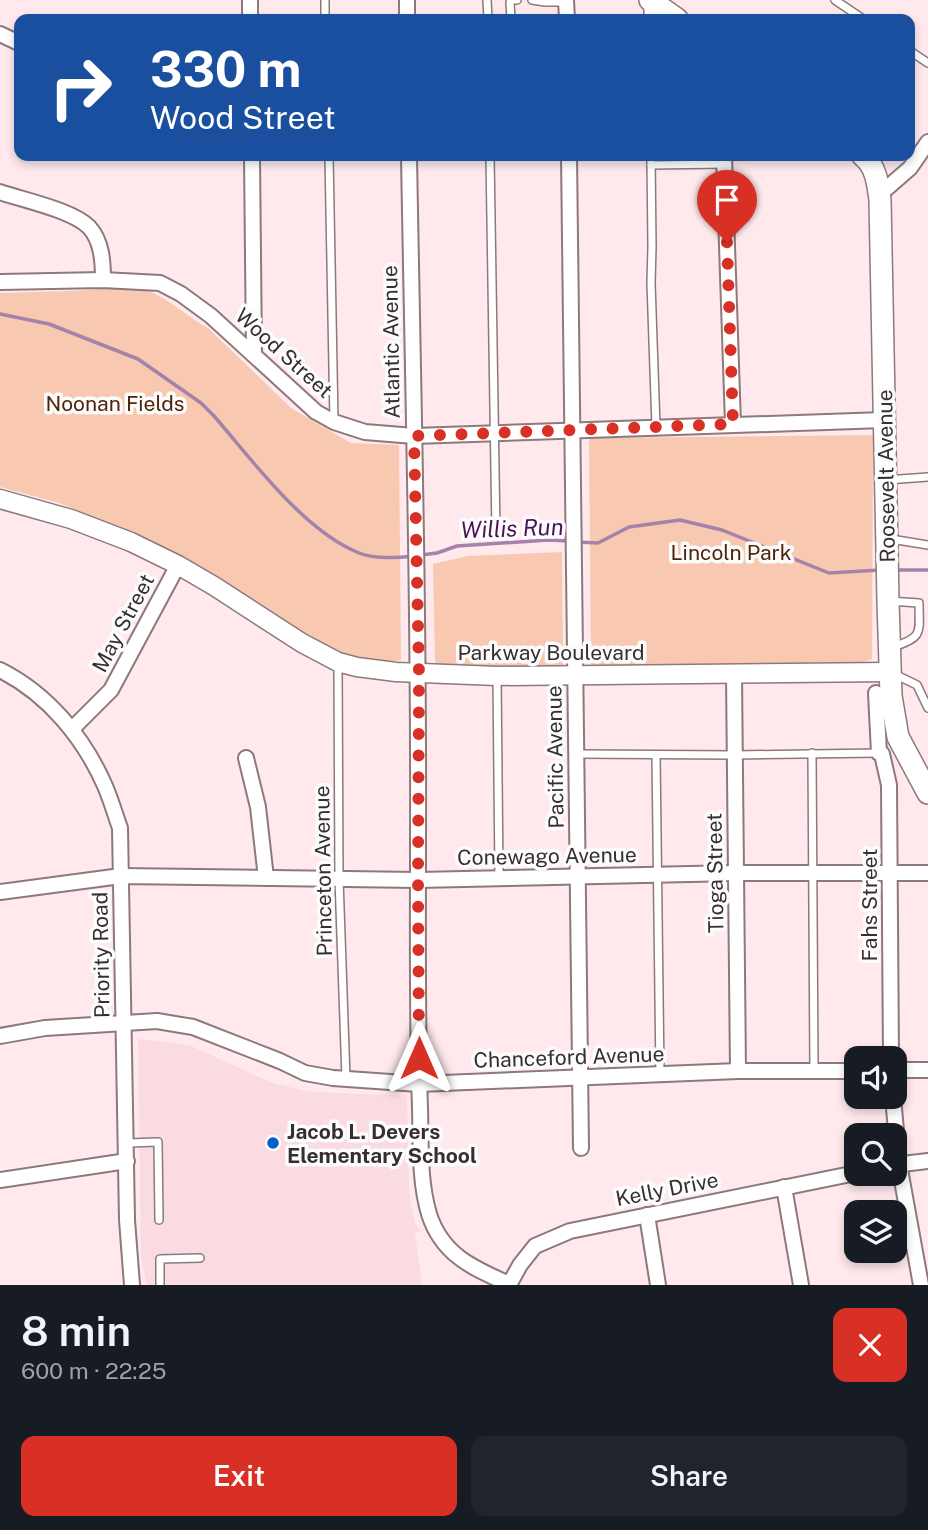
<!DOCTYPE html>
<html lang="en">
<head>
<meta charset="utf-8">
<style>
  :root { --surface:#171b24; --page:#20242c; --text:#f1f3f6; --muted:#9ea1a6; --accent:#d93025 }
  body { margin:0; font-family:"Public Sans",sans-serif; background:var(--page); color:var(--text); height:100vh; display:flex; flex-direction:column; font-size:26px; white-space:nowrap }
  * { box-sizing:border-box; margin:0 }
  p { font-size:23px; color:var(--muted) }
  .icon { flex:none; width:38px; height:38px; fill:none; stroke:currentColor; stroke-width:2; stroke-linecap:round; stroke-linejoin:round }
  .map { position:relative; height:1285px; overflow:hidden }
  .side { display:flex; flex-direction:column; background:var(--surface); flex:1 }
  .side>* { flex:none }
  .guide { position:absolute; left:14px; top:14px; width:901px; height:147px; border-radius:14px; box-shadow:0 4px 10px #0003; background:#1a4fa0; color:#fff; overflow:hidden }
  .tools { position:absolute; left:844px; top:1046px; display:grid; gap:14px }
  .tools a { display:grid; place-items:center; width:63px; height:63px; border-radius:14px; background:var(--surface); box-shadow:0 4px 10px #0003; font-size:35px }
  .pin { position:absolute; display:grid; place-items:center; width:60px; height:60px; color:#fff; margin:-72px -30px; border-radius:50% 50% 50% 0; rotate:-45deg; box-shadow:0 0 7px #0007 }
  .pin .icon { rotate:45deg }
  .me { position:absolute; width:77px; margin:-38px; rotate:0deg; stroke-linejoin:round; filter:drop-shadow(0 0 5px #0008) }
  .turn { display:flex; align-items:center; gap:24px; height:147px; padding:0 21px; font-size:32px }
  .turn .icon { width:91px; height:91px; stroke-width:2.5 }
  .turn b { display:block; font-size:49px; line-height:60px }
  .round { display:grid; place-items:center; flex:none; width:74px; height:74px; border-radius:14px; background:var(--page) }
  .summary { display:flex; align-items:center; justify-content:space-between; height:119px; padding:0 21px }
  h1 { font-size:42px; font-weight:600; line-height:52px }
  .cta { display:flex; gap:14px; margin-top:auto; padding:14px 21px }
  .cta a { flex:1; height:80px; border-radius:14px; background:var(--accent); color:#fff; font-size:28px; font-weight:600; line-height:80px; text-align:center }
  .cta a+a { background:var(--page); color:var(--text) }
  .map>svg:first-child { display:block }
</style>
</head>
<body>
<div class="map">
<svg width="928" height="1285" viewBox="0 0 928 1285">
  <rect width="100%" height="100%" fill="#ffe9ed"/>
  <!-- built -->
  <path fill="#f9dbe1" d="M138,1039L159,1041L191,1046L270,1082L305,1091L355,1094L407,1095L409,1192L415,1223L421,1232L415,1233L422,1285H147L141,1258Z"/>
  <!-- green -->
  <g fill="#f8c8b1">
    <path d="M133,287C140,289 148,290 155,294C174,303 189,318 208,328L291,408L318,424L351,443L399,445L401,660L388,662L334,652L287,625L223,580L129,532L59,503L0,487V293L70,291Z"/>
    <path d="M873,435L872,659L852,665L591,669L589,438Z"/>
    <path d="M562,552L563,667L554,669L445,670L435,663L433,564L468,556Z"/>
  </g>
  <g fill="none" stroke-linecap="round" stroke-linejoin="round">
    <!-- stream -->
    <g stroke="#a582a9" stroke-width="3.5">
      <path d="M0,314L49,324L138,359L201,403L214,416C253,461 304,531 359,553C373,559 398,558 413,556"/>
      <path d="M576,542L598,543L629,527L680,520L722,530L829,573L880,570"/>
      <path d="M421,555L437,553L457,546L548,540L569,541"/>
      <path d="M895,570H928"/>
    </g>
    <defs>
      <g id="service">
        <path d="M325,0V19"/>
        <path d="M487,0L488,19"/>
        <path d="M532,0L545,2H566"/>
        <path d="M835,0L863,19"/>
        <path d="M648,4V19"/>
        <path d="M511,19L510,2L512,0H517"/>
        <path d="M910,51L928,63"/>
        <path d="M329,156L334,421"/>
        <path d="M490,156L496,533"/>
        <path d="M651,156L652,247L651,283L656,427"/>
        <path d="M651,165L724,164"/>
        <path d="M886,480L928,477"/>
        <path d="M891,539L928,545"/>
        <path d="M889,601L919,603C919,633 924,637 893,647"/>
        <path d="M338,663L339,879L346,1078"/>
        <path d="M894,674L917,685L928,708"/>
        <path d="M497,676L499,877"/>
        <path d="M812,753L814,1071"/>
        <path d="M577,754L735,755L879,753"/>
        <path d="M656,755L660,1075"/>
        <path d="M127,1143L158,1142L159,1220"/>
        <path d="M160,1285V1259L200,1258"/>
      </g>
      <g id="minor">
        <path d="M250,0V19"/>
        <path d="M407,0V19"/>
        <path d="M566,0L567,19"/>
        <path d="M0,34L19,43"/>
        <path d="M252,156L254,355"/>
        <path d="M409,156C413,385 419,614 418,844C418,932 417,1020 420,1108C421,1143 419,1180 429,1214C442,1255 473,1268 509,1284"/>
        <path d="M569,156L581,1148"/>
        <path d="M724,156L733,424"/>
        <path d="M0,192C23,200 72,210 89,227C102,241 103,262 103,280"/>
        <path d="M879,195L910,168L928,142"/>
        <path d="M0,282L103,280L160,283L181,294L211,316L316,412L334,422L365,432L414,436L884,420"/>
        <path d="M0,670C48,694 84,738 105,786C111,800 115,814 120,828L127,1220L132,1285"/>
        <path d="M734,675L738,1071"/>
        <path d="M876,693L879,753L882,754L889,785L891,1059"/>
        <path d="M72,729L111,690L178,565"/>
        <path d="M246,758L258,807L266,878"/>
        <path d="M0,892L121,876L418,880L736,873H928"/>
        <path d="M0,1036L45,1028L157,1021L193,1027L280,1061L305,1073L333,1078L419,1084L738,1071H856"/>
        <path d="M894,1070H928"/>
        <path d="M893,1097L899,1164L921,1285"/>
        <path d="M894,1165L928,1161"/>
        <path d="M0,1180L127,1161"/>
        <path d="M784,1187L801,1285"/>
        <path d="M647,1215L658,1285"/>
        <path d="M509,1285L520,1265L535,1246L570,1231L856,1173"/>
      </g>
      <path id="tertiary" d="M0,499L71,519L131,542L178,565L214,586L302,643L338,662L357,667L396,672L497,676L890,672"/>
      <g id="secondary">
        <path d="M650,0L677,19"/>
        <path d="M863,156C876,166 878,184 880,200L888,601L891,696L898,737L928,793"/>
      </g>
    </defs>
    <!-- service casing -->
    <use href="#service" stroke="#8c797c" stroke-width="10"/>
    <!-- minor casing -->
    <use href="#minor" stroke="#8c797c" stroke-width="18"/>
    <!-- tertiary casing -->
    <use href="#tertiary" stroke="#8c797c" stroke-width="21"/>
    <!-- secondary casing -->
    <use href="#secondary" stroke="#8c797c" stroke-width="24"/>
    <!-- service -->
    <use href="#service" stroke="#fff" stroke-width="7"/>
    <!-- minor -->
    <use href="#minor" stroke="#fff" stroke-width="14"/>
    <!-- tertiary -->
    <use href="#tertiary" stroke="#fff" stroke-width="18"/>
    <!-- secondary -->
    <use href="#secondary" stroke="#fff" stroke-width="21"/>
  </g>
  <g fill="none" stroke-linecap="round" stroke-linejoin="round">
    <!-- route -->
    <path stroke="#d93025" stroke-width="12" stroke-dasharray="0 21.6" d="M419,1058L418,880L419,674L414,436L733,424L727,242"/>
  </g>
  <!-- markers -->
  <circle fill="#005fc8" stroke="#fcfcfc" stroke-width="2.5" cx="273" cy="1143" r="7"/>
  <g text-anchor="middle" dominant-baseline="central" stroke-width="7" stroke-linejoin="round" paint-order="stroke">
    <!-- street labels -->
    <g font-size="21" fill="#362e30" stroke="#fcfcfc">
      <text transform="translate(391 342) rotate(-91)">Atlantic Avenue</text>
      <text transform="translate(284 353) rotate(42)">Wood Street</text>
      <text transform="translate(886 476) rotate(-91)">Roosevelt Avenue</text>
      <text transform="translate(123 623) rotate(-62)">May Street</text>
      <text x="551" y="652">Parkway Boulevard</text>
      <text transform="translate(555 757) rotate(-91)">Pacific Avenue</text>
      <text transform="translate(547 856) rotate(-1)">Conewago Avenue</text>
      <text transform="translate(323 871) rotate(-91)">Princeton Avenue</text>
      <text transform="translate(715 873) rotate(-91)">Tioga Street</text>
      <text transform="translate(869 905) rotate(-90)">Fahs Street</text>
      <text transform="translate(101 955) rotate(-91)">Priority Road</text>
      <text transform="translate(569 1057) rotate(-2)">Chanceford Avenue</text>
      <text transform="translate(667 1189) rotate(-11)">Kelly Drive</text>
    </g>
    <!-- park labels -->
    <g font-size="21" fill="#4e240a" stroke="#fcfcfc">
      <text x="115" y="403">Noonan Fields</text>
      <text x="731" y="552">Lincoln Park</text>
    </g>
    <!-- poi labels -->
    <g font-size="21" font-weight="bold" fill="#362e30" stroke="#fcfcfc" text-anchor="start">
      <text x="287" y="1131">Jacob L. Devers<tspan x="287" dy="24">Elementary School</tspan></text>
    </g>
    <!-- water labels -->
    <g font-size="23" font-style="italic" fill="#4b1355" stroke="#fcfcfc">
      <text transform="translate(512 528) rotate(-2)">Willis Run</text>
    </g>
  </g>
</svg>
<div class="tools">
<a><svg class="icon" aria-label="sound" viewBox="0 0 24 24"><path d="M4 9h4l5-4v14l-5-4H4zM17 9q2 3 0 6"/></svg></a>
<a><svg class="icon" aria-label="search" viewBox="0 0 24 24"><circle cx="10" cy="10" r="6"/><path d="M15 15l6 6"/></svg></a>
<a><svg class="icon" aria-label="layers" viewBox="0 0 24 24"><path d="M12 4l9 5-9 5-9-5zM3 14l9 5 9-5"/></svg></a>
</div>
<div class="pin" style="left:727px;top:242px;background:#d93025"><svg class="icon" aria-label="arrive" viewBox="0 0 24 24"><path d="M6 21V4h12l-3 4 3 4H6"/></svg></div>
<svg class="me" style="left:419px;top:1058px" viewBox="-20 -20 40 40"><path d="M0-17L14 15 0 8-14 15z" fill="#d93025" stroke="#fff" stroke-width="4"/></svg>
<div class="guide">
<div class="turn"><svg class="icon" aria-label="right" viewBox="0 0 24 24"><path d="M7 20v-9h11M14 6l5 5-5 5"/></svg><div><b>330 m</b>Wood Street</div></div>
</div>
</div>
<section class="side">
<div class="summary"><div><h1>8 min</h1><p>600 m · 22:25</p></div><a class="round" style="background:#d93025;color:#fff"><svg class="icon" aria-label="close" viewBox="0 0 24 24"><path d="M6 6l12 12M18 6L6 18"/></svg></a></div>
<div class="cta"><a>Exit</a><a>Share</a></div>
</section>
</body>
</html>
